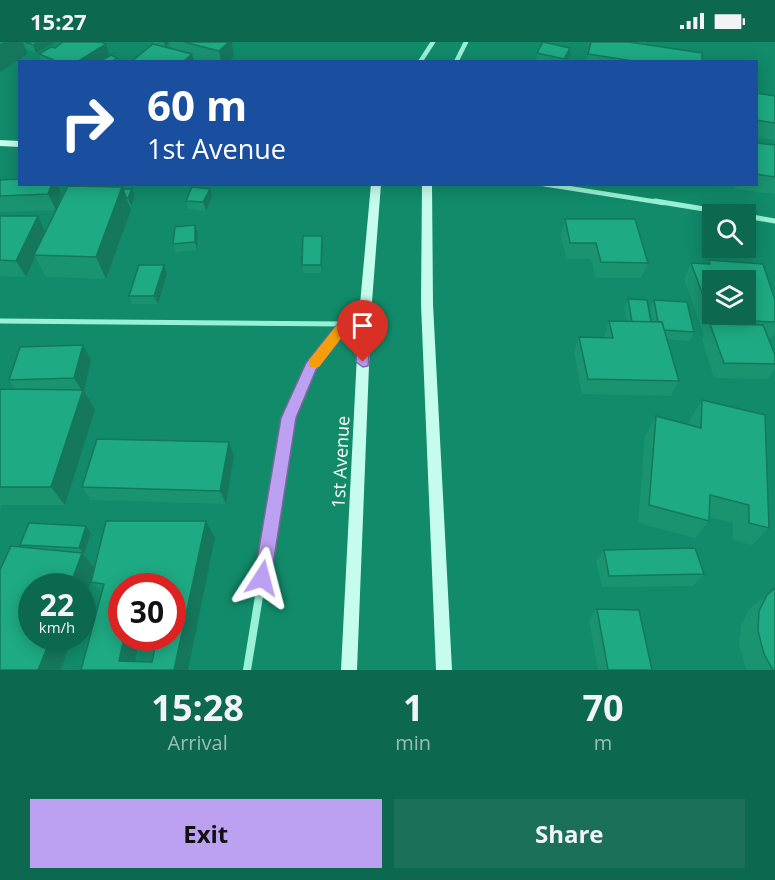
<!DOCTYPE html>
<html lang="en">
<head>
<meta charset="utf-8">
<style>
  :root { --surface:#0d6850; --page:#1b705a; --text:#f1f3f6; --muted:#9abeb7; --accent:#bca0f2 }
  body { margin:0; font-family:"Open Sans",sans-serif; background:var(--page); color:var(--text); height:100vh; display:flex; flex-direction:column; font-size:22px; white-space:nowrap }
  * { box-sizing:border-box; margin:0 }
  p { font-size:20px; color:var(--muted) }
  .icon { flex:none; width:33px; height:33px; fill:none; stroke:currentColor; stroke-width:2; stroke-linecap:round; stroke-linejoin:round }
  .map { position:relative; height:628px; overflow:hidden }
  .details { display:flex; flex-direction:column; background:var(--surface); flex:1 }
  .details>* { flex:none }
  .banner { position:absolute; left:18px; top:18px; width:740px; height:126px; border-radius:0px; box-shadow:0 3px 15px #0003; background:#1a4fa0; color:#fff; overflow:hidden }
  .tools { position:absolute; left:702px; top:162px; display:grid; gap:12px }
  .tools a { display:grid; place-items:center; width:54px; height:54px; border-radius:0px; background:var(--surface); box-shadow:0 3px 15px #0003; font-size:30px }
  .speed { position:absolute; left:18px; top:531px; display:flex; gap:12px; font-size:30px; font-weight:700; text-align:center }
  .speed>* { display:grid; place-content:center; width:78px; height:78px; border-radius:50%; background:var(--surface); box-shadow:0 3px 15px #0003; line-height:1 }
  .speed small { font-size:15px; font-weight:400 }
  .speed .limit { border:9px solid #d22; background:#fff; color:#111 }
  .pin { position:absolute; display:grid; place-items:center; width:51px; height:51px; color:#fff; margin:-62px -26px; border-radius:50% 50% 50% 0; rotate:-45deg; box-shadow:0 0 6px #0007 }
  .pin .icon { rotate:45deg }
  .me { position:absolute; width:66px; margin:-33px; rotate:9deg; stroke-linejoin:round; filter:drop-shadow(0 0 4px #0008) }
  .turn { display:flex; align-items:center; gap:21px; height:126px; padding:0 30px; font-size:27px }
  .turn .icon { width:78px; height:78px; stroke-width:2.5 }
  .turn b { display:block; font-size:42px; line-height:51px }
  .eta { display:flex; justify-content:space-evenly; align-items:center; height:102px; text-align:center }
  .eta b { font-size:36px; font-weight:700; line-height:42px }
  .cta { display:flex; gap:12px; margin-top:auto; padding:12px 30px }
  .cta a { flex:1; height:69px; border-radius:0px; background:var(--accent); color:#111; font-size:24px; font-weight:700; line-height:69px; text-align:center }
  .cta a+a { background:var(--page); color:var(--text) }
  .status { display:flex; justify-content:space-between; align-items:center; height:42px; padding:0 30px; background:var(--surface); direction:ltr }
  .status svg { height:16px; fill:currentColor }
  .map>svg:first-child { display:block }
</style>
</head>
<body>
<div class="status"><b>15:27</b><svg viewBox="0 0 49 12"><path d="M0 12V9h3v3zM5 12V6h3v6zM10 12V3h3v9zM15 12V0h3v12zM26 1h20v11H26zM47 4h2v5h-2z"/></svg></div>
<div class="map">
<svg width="775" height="628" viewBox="0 0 775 628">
  <rect width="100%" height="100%" fill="#118b6a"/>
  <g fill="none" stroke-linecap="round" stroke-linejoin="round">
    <!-- minor-far2 -->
    <g stroke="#98f1d7" stroke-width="4.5">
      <path d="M420,20L433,0"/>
      <path d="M456,20L466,0"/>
      <path d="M543,142L664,161"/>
    </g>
    <!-- minor-far1 -->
    <g stroke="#98f1d7" stroke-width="5">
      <path d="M655,159L735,172"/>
      <path d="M746,174L775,179"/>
      <path d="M0,279L344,282"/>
      <path d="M292,366L311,325L344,282L365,273"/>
    </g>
    <!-- minor -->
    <path stroke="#98f1d7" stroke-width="8" d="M247,628L288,376L293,365"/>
    <!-- secondary -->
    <g fill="#c6fced" fill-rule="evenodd">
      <path d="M0,98L20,99V105L0,104Z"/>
      <path d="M371,142H381L371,273L357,628H341L359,273Z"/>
      <path d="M422,142H432L433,262L452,628H436L421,262Z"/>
    </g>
  </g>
  <!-- wall -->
  <g fill="#1a9371" fill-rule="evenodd">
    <path d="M0,0H56L36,11L27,7L28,12L0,30Z"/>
    <path d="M154,0H232L234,14L228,20H203L193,17L194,20H131L171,7L169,1L165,5L154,2Z"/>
    <path d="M591,0H647L646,2L702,20H586Z"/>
    <path d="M55,6L110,14L118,20H42L39,12Z"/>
    <path d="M537,11L569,14L566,20H536Z"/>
    <path d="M756,51L775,54V98L756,95Z"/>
    <path d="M756,101L775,103V152L735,147L734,142H756Z"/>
    <path d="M0,138L20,142H57L62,152L56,168L122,145L123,147H132L135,155L131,164H129L131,168L106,237L46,235L35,215L26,235L0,234V174L46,190L56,168L0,170Z"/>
    <path d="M212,155L206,169L188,167L186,159Z"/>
    <path d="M565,177L648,221L641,236H595L591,217H566L561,193Z"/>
    <path d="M195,183L198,191L197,208L176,210L173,202Z"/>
    <path d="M322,194L323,202L321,231H303L302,223Z"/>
    <path d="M709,218L775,258V291L772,296H768L775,313V327L768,337L714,336L702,297L704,293L684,237L691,221L707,222Z"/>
    <path d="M167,232L158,262H132L129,254Z"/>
    <path d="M628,257L651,280H653L650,266L654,258L694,290L690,299L667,297L679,339L671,354L582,352L574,310L579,295H604L609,279H627L624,266Z"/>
    <path d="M83,303L91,318L84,349L95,368L65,463H2L0,469V347H15L9,338Z"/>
    <path d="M702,358L769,486L752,503L733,498V481L709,475V479L695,496L638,481L645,394L656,374L689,383L690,378Z"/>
    <path d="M229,400L234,414L226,462L91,458L82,445Z"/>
    <path d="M106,479H206L215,496L188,628H81L102,551L92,540L82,566V544H32V596H72L61,628H0V528L11,504L23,505L20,503L29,481L86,484L91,491L84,512H83L95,525ZM122,544H172V596H157L152,620L135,619L140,596H122Z"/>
    <path d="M604,508L704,532L693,544L602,545L596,519Z"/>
    <path d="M775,546V628H747L745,624L739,603L741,583L749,567Z"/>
    <path d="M597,567L652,628H598L589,578Z"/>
  </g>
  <!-- shaded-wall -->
  <g fill="#15785c">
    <path d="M4,0H23L28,12L0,30V2Z"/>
    <path d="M38,0H56L36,11L33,3Z"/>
    <path d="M164,0H169V1L165,5Z"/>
    <path d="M229,0H232L234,14L228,20H221L219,9Z"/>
    <path d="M106,2L111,18L108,20H77Z"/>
    <path d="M570,6L569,14L566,20H564Z"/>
    <path d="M192,12L194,20H183Z"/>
    <path d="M52,142H57L62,152L56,168L48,152Z"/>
    <path d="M122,145L131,168L106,237L96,215Z"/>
    <path d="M132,147L135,155L131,164L128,156Z"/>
    <path d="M210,147L212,155L206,169L203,160Z"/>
    <path d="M38,174L46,191L34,213L35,215L26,235L16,219Z"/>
    <path d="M195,183L198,191L197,208L195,200Z"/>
    <path d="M322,194L323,202L321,231V223Z"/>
    <path d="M164,223L167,232L158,262L154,254Z"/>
    <path d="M83,303L91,318L84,349L95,368L65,463L51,445L82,349L74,336Z"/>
    <path d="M229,400L234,414L226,462L220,449Z"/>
    <path d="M206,479L215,496L188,628H174Z"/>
    <path d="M86,484L91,491L84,512L79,506Z"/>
    <path d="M82,511L96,527L82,566V544H70Z"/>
    <path d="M51,596H72L61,628H38Z"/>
    <path d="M124,596H140L133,628L119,619Z"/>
  </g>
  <!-- building -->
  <g fill="#1eab83" stroke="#15785c" stroke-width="1.5" fill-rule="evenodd">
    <path d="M25,0H38L33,3Z"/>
    <path d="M63,0H101L106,2L77,20H58L39,12L51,5L55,6Z"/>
    <path d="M184,0H229L219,9Z"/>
    <path d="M543,0L570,6L564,17L537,11Z"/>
    <path d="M591,0H629L702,11V20H639L588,12Z"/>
    <path d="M153,2L192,12L183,20H131Z"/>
    <path d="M111,13L117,16L111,20H99Z"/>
    <path d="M756,51L775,54V81L756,78Z"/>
    <path d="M756,101L775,103V135L756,132Z"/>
    <path d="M20,137V142H52L48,152L0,154V138Z"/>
    <path d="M68,144L122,145L96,215L34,213Z"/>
    <path d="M192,145L210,147L203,160L186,159Z"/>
    <path d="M123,147H132L128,156L126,155Z"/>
    <path d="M0,174H38L16,219L0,218Z"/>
    <path d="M565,177H635L648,221L601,220L596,201H570Z"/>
    <path d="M195,183V200L173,202L175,185Z"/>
    <path d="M303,194H322L321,223H302Z"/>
    <path d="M709,218L763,222L775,258V280L712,277L691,221L710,222ZM712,238H746V272H712Z"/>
    <path d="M139,223H164L154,254H129Z"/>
    <path d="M628,257L647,258L651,280H632Z"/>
    <path d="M654,258L687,260L694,290L664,288L662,280H658Z"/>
    <path d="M609,279L662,280L679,339L588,337L579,295L613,296Z"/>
    <path d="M710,282L763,283L775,313V322L724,321Z"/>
    <path d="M83,303L74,336L9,338L20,305Z"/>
    <path d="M0,347L83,348L51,445H0Z"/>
    <path d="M702,358L765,373L769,486L749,481V463L710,453L709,479L649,463L656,374L701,386Z"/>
    <path d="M97,397L229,400L220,449L82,445Z"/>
    <path d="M106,479H206L174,628H81L104,542L91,540ZM122,544H172V596H157L152,620L119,619L124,596H122Z"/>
    <path d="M29,481L86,484L79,506L20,503Z"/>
    <path d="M11,504L82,511L70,544H32V596H51L38,628H0V528Z"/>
    <path d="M695,506L704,532L609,534L604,508Z"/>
    <path d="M775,546V628H773L764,612L758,589L759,569L767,553Z"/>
    <path d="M597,567L639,568L652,628H608Z"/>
  </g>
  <!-- route -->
  <path fill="#bca0f2" stroke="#7a689d" stroke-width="1.5" d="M365,268L372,273L368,324L363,325L356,320L358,282L349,286L316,328L296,376L271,536L268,542L262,545L256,542L254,536L281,376L306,321L340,279Z"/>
  <!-- slow -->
  <path fill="#f59e0b" d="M361,269L368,274L349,286L319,325H309V318L340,279Z"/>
  <g text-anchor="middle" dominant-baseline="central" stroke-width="6" stroke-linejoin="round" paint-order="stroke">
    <!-- street labels -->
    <g font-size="18" fill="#fff" stroke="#118b6a">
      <text transform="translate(340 420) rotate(-87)">1st Avenue</text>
    </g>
  </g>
</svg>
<div class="tools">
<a><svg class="icon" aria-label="search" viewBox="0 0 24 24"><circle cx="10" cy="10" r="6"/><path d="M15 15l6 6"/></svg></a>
<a><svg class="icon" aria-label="layers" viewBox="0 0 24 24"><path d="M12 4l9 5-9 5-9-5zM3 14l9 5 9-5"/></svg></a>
</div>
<div class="speed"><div>22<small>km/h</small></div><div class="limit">30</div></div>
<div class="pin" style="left:363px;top:320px;background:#d93025"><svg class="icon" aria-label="arrive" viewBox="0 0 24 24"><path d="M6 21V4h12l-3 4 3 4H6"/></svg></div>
<svg class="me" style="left:262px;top:536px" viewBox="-20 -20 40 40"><path d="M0-17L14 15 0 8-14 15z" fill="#bca0f2" stroke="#fff" stroke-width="4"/></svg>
<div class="banner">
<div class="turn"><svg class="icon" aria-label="right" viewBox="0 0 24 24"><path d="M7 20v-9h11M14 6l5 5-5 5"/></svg><div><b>60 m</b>1st Avenue</div></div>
</div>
</div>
<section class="details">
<div class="eta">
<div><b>15:28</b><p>Arrival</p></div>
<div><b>1</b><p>min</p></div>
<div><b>70</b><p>m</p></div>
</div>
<div class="cta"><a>Exit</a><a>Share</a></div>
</section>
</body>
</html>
